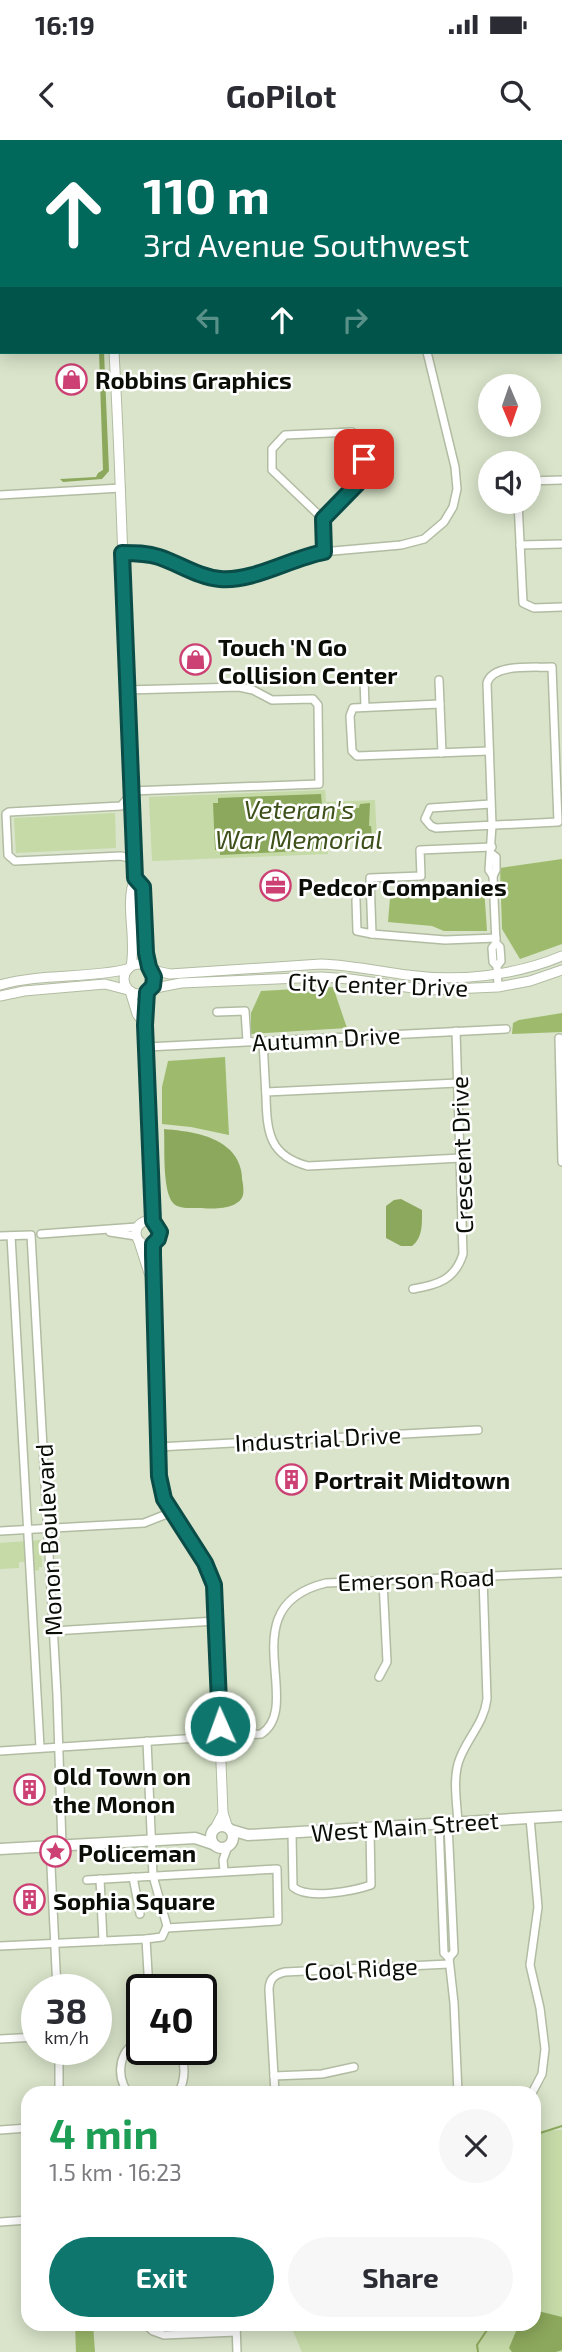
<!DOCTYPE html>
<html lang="en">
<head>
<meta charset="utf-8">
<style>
  :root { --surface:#fff; --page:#f7f7f7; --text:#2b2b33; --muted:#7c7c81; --accent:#0f766e }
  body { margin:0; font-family:"Exo 2",sans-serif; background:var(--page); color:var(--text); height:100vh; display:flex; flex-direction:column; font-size:26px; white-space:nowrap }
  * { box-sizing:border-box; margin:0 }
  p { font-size:23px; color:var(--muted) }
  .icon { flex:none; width:38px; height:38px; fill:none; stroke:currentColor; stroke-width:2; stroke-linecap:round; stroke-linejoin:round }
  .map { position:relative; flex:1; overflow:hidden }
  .drawer { position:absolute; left:21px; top:1946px; width:520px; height:245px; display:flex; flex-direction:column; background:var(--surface); border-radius:21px; box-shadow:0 4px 18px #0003 }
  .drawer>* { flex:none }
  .top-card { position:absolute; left:0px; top:0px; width:564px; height:214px; box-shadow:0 4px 18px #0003; background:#00695c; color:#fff; overflow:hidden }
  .needle { width:46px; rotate:178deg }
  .controls { position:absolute; left:478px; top:234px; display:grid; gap:14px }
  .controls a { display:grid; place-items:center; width:63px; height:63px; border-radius:50%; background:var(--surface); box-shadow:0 4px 18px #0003; font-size:35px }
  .speed { position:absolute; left:21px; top:1834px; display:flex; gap:14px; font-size:35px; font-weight:700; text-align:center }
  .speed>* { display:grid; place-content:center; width:91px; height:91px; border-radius:50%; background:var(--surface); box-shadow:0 4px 18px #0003; line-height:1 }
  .speed small { font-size:18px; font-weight:400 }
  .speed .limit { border:4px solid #111; border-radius:10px; background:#fff; color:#111 }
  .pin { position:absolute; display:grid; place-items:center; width:60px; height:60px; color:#fff; margin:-30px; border-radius:14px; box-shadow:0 4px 10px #0006 }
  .me { position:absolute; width:77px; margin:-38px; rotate:358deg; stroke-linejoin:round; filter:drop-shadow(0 0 5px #0008) }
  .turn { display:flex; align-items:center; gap:24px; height:147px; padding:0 28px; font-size:32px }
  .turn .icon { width:91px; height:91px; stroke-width:2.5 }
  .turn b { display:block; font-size:49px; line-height:60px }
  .lanes { display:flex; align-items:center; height:66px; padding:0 28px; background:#0003; justify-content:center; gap:35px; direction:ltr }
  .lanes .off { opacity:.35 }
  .round { display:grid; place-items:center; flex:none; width:74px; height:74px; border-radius:37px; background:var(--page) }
  .head { display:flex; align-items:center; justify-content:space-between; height:119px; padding:0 28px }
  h1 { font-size:42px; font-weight:700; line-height:52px; color:#1e9e55 }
  .button { display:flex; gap:14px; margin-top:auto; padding:14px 28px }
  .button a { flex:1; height:80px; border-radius:42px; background:var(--accent); color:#fff; font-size:28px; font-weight:700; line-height:80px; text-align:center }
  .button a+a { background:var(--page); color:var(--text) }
  .status { display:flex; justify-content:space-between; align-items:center; height:49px; padding:0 35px; background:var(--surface); direction:ltr }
  .status svg { height:19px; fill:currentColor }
  header { display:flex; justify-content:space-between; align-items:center; height:91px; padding:0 28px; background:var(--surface); font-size:32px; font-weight:700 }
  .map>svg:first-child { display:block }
</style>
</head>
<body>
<div class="status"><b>16:19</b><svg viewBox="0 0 49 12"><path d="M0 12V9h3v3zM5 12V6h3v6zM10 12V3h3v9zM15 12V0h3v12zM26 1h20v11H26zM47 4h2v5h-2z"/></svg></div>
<header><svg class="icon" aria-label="back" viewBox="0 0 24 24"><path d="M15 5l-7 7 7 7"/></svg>GoPilot<svg class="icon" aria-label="search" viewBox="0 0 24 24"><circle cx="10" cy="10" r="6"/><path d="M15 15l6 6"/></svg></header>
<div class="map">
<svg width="562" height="2212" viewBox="0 0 562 2212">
  <rect width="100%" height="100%" fill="#d9e4ca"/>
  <!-- green -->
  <g fill="#c5daa7">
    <path d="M325,650L326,662L375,660L377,700L328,702V714L152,721L149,657Z"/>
    <path d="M115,673L116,708L16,713L14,678Z"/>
    <path d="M41,1400L42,1427H39V1430L34,1431L33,1422L38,1421L19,1422V1428L0,1429V1403Z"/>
    <path d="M562,1990V2212H302L290,2184H534V1991Z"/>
  </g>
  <!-- forest -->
  <g fill="#9dba6d">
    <path d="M562,719V804L520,819L502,789L500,728Z"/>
    <path d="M484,747L487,791H444L432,786L388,782L390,758L432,749Z"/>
    <path d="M333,847L347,888L251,894V873L261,851Z"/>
    <path d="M562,873V892L512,894L513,883L519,880Z"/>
    <path d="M225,917L229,995L191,987L162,984V947L168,921Z"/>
    <path d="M75,2184H93L95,2212H76Z"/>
  </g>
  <!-- water -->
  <g fill="#8ca85c">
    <path d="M99,212H104L109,331L102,339L63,342L60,339L96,337L98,333L103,330Z"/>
    <path d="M321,654L322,666L346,665L347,668H359L360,664L370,663L369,686H371L372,696L348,694L347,697L324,698V710L220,715V710H215L213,663H218V658Z"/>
    <path d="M164,989C187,991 213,994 230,1010C238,1018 242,1029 242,1039C243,1043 244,1051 243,1055C239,1070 211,1069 199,1068C191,1068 178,1069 173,1063C162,1050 165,1007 164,989Z"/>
    <path d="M401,1059L422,1070C422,1083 423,1098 412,1106H401L386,1098V1066L394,1060Z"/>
    <path d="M534,2170L562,2177V2210L556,2212H512L509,2208L519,2184H534Z"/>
  </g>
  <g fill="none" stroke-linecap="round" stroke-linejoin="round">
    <!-- stream -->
    <g stroke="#8ca85c" stroke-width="2">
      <path d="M534,1995L562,1986"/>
      <path d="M478,2212L477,2205L487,2190L485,2184"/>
    </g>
    <defs>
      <g id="minor">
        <path d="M422,2V0"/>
        <path d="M528,341L562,340"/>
        <path d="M0,355L121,348"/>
        <path d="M518,362L523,463L534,468L562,467"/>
        <path d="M323,379L365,336L364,303L352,292L285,295L272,309V330L323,379L324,412"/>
        <path d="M520,405L562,404"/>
        <path d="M122,413L153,415L202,435L236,439L322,412L401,405L424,399L444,382L453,367L457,349L455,327L427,212"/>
        <path d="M364,539L365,567"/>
        <path d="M439,540L442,613"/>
        <path d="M126,550L239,547L253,550L272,560L313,559L318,565L319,644L131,651"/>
        <path d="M440,564L353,568L350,576L352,611L357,616L489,611"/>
        <path d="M131,654L121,666L9,672L6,674L8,715L15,721L121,716L129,718L134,724"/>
        <path d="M491,664L430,668L425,679L431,686L436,688L558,682L552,527C534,528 493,523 487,543L492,685L489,730L493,736L496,803L500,807L501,821L497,826"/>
        <path d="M492,714L496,717V730L493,736"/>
        <path d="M356,760L357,791L372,794L370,738L421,736L420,710L492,707"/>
        <path d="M372,794L445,800L496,798"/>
        <path d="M496,803L492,808L493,822L497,826L498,847"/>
        <path d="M217,872L245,871L247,901"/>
        <path d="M559,898L562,1022"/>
        <path d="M263,901C264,919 265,938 266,957C267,992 269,1016 308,1026L461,1018"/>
        <path d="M147,907L506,889"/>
        <path d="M266,952L458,943"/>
        <path d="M110,1092L136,1096"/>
        <path d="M41,1094L137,1087"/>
        <path d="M0,1096L31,1095L57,1555L62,1705"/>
        <path d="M11,1096L40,1607"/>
        <path d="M413,1149C437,1145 455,1140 463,1114L456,891"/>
        <path d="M158,1307L478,1290"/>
        <path d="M0,1391L144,1383L172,1372"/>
        <path d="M53,1491L216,1481"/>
        <path d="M379,1537L387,1522L383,1441"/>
        <path d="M0,1611L261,1594C306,1565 229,1466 326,1443L562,1433"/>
        <path d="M530,1678L538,1767L530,1825L540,1868L545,1909L542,1934L532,1953"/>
        <path d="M458,1683C457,1663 452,1637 460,1618C468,1597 484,1583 487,1559L483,1437"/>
        <path d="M439,1684L444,1813L449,1818L454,1863L458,1953"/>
        <path d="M448,1684L454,1812L449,1818"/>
        <path d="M292,1693L293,1747C308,1760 353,1751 371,1745L370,1689"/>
        <path d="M50,1706L57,1850"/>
        <path d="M224,1731L223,1720L228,1706"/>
        <path d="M133,1737L140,1774"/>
        <path d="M100,1739L103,1801"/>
        <path d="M87,1740L277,1729L278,1781L167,1788"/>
        <path d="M146,1799L149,1850"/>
        <path d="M0,1806L146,1799L162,1797L167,1786L153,1736L147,1601"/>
        <path d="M0,1899L37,1897"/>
        <path d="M59,1909V1953"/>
        <path d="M274,1936L322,1934L354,1927"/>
        <path d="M128,1953C115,1934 119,1908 142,1900"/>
        <path d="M178,1953C186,1940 186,1922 178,1909"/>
        <path d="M275,1953L269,1850C269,1839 275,1834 285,1832L449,1824"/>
        <path d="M0,1990L28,1988"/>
        <path d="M0,2082L28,2080"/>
        <path d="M145,2184L153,2191L164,2195L236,2192"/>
        <path d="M236,2184L237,2212"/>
      </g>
      <g id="tertiary">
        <path d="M188,2L189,0"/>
        <path d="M114,212C124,387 126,563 135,738C124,764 137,797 131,826"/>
        <path d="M135,738L143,747L149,827"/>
        <circle cx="139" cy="839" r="15"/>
        <path d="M152,830L170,834L321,824C350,825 378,831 407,835C458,842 514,836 562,816"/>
        <path d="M0,845C42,833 86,839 128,829"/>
        <path d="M150,849L181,843L321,837L350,839L427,850L498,847L530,841L562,830"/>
        <path d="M130,851L137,874L145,885"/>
        <path d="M147,852L145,885L153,1081"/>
        <path d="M0,856L24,851L105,844L128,850"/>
        <circle cx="148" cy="1093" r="12"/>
        <path d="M139,1102L149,1133"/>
        <path d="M153,1104L160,1343C169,1381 204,1407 214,1445L223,1673L228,1688"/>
        <path d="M215,1688L223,1673"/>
      </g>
      <g id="secondary">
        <circle cx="222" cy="1697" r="11"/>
        <path d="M231,1690L248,1695L562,1676"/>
        <path d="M0,1709L195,1698L213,1704"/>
      </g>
    </defs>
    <!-- minor casing -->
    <use href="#minor" stroke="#b2bca3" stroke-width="10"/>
    <!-- tertiary casing -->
    <use href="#tertiary" stroke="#b2bca3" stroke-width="11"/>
    <!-- secondary casing -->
    <use href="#secondary" stroke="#b2bca3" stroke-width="13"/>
    <!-- minor -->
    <use href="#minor" stroke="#fff" stroke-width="7"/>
    <!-- tertiary -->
    <use href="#tertiary" stroke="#fff" stroke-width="9"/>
    <!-- secondary -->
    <use href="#secondary" stroke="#fff" stroke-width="10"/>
  </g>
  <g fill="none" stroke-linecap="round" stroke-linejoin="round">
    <defs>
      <path id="route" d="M220,1586L214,1445L205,1423L164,1359L159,1336L153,1115V1104L158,1099L160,1092L153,1081L145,885L147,852L153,846L154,837L149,827L146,813L143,747L135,738L122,413C135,413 147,413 159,417C180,424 198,437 220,439C253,442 291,418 324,412L323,379L365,336L364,319"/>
    </defs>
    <!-- route casing -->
    <use href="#route" stroke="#0a4d48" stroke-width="18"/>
    <!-- route -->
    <use href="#route" stroke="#0f766e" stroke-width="12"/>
  </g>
  <!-- icons -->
  <defs>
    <symbol id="shop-ring" viewBox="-11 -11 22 22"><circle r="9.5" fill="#fff" stroke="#cc4073" stroke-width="1.5"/><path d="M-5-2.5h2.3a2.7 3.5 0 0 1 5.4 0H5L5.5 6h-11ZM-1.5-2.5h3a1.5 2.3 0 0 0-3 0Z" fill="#cc4073"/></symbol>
    <symbol id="office-ring" viewBox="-11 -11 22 22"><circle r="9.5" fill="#fff" stroke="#cc4073" stroke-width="1.5"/><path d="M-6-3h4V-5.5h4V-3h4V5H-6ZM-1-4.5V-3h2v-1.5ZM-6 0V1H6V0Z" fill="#cc4073"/></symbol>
    <symbol id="building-ring" viewBox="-11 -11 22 22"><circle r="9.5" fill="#fff" stroke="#cc4073" stroke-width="1.5"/><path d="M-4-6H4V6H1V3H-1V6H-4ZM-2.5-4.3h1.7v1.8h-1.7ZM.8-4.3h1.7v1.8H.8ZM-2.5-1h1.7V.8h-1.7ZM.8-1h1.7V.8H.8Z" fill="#cc4073"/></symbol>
    <symbol id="sight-ring" viewBox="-11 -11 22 22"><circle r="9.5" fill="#fff" stroke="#cc4073" stroke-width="1.5"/><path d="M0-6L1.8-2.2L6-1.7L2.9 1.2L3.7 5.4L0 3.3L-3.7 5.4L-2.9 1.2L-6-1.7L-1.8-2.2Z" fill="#cc4073"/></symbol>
  </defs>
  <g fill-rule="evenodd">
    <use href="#shop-ring" x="54" y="222" width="35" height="35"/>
    <use href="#shop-ring" x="178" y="502" width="35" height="35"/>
    <use href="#office-ring" x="258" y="728" width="35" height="35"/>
    <use href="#building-ring" x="274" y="1322" width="35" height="35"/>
    <use href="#building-ring" x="12" y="1632" width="35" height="35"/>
    <use href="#sight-ring" x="38" y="1694" width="35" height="35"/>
    <use href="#building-ring" x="12" y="1742" width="35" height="35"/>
  </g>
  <g text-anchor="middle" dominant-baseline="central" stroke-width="5" stroke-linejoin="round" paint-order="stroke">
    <!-- poi labels -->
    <g font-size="24" font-weight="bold" fill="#0a0e06" stroke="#fff" text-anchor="start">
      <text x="95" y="239">Robbins Graphics</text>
      <text x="218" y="506">Touch 'N Go<tspan x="218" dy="28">Collision Center</tspan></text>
      <text x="298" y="746">Pedcor Companies</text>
      <text x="314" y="1339">Portrait Midtown</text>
      <text x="53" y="1635">Old Town on<tspan x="53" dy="28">the Monon</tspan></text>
      <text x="78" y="1712">Policeman</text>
      <text x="53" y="1760">Sophia Square</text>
    </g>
    <!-- street labels -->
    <g font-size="24" fill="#0a0e06" stroke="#fff">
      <text transform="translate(378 844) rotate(2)">City Center Drive</text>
      <text transform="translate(326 898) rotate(-3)">Autumn Drive</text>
      <text transform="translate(461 1015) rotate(-92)">Crescent Drive</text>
      <text transform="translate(318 1298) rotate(-3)">Industrial Drive</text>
      <text transform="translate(48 1400) rotate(-93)">Monon Boulevard</text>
      <text transform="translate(416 1439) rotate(-2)">Emerson Road</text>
      <text transform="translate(405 1686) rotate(-4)">West Main Street</text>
      <text transform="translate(361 1828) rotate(-3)">Cool Ridge</text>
    </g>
    <!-- water labels -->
    <g font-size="26" font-style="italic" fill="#3e511a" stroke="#fff">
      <text x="299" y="668">Veteran's<tspan x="299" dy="30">War Memorial</tspan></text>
    </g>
  </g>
</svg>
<div class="controls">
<a><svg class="needle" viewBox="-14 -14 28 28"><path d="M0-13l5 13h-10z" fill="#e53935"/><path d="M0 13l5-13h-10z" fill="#7c7c81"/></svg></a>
<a><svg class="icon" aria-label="sound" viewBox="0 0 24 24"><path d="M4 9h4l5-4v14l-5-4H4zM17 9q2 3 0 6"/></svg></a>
</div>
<div class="speed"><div>38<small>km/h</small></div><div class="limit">40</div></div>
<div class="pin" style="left:364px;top:319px;background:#d93025"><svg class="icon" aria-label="arrive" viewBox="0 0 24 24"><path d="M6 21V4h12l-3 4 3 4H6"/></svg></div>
<svg class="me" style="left:220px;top:1586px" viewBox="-20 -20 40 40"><circle r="17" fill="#0f766e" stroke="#fff" stroke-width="3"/><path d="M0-11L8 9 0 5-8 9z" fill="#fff"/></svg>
<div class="top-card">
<div class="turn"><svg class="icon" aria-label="ahead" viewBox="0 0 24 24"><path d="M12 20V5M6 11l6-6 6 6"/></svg><div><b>110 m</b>3rd Avenue Southwest</div></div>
<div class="lanes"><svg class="icon off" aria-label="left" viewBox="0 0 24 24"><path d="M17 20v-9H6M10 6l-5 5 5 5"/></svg><svg class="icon" aria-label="ahead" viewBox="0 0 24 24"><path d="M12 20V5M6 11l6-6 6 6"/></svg><svg class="icon off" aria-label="right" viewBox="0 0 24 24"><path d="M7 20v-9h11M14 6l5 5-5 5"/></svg></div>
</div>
<section class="drawer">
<div class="head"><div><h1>4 min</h1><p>1.5 km · 16:23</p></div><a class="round"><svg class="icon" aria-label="close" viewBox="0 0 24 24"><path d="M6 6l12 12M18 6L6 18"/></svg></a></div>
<div class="button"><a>Exit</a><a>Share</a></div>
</section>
</div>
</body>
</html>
